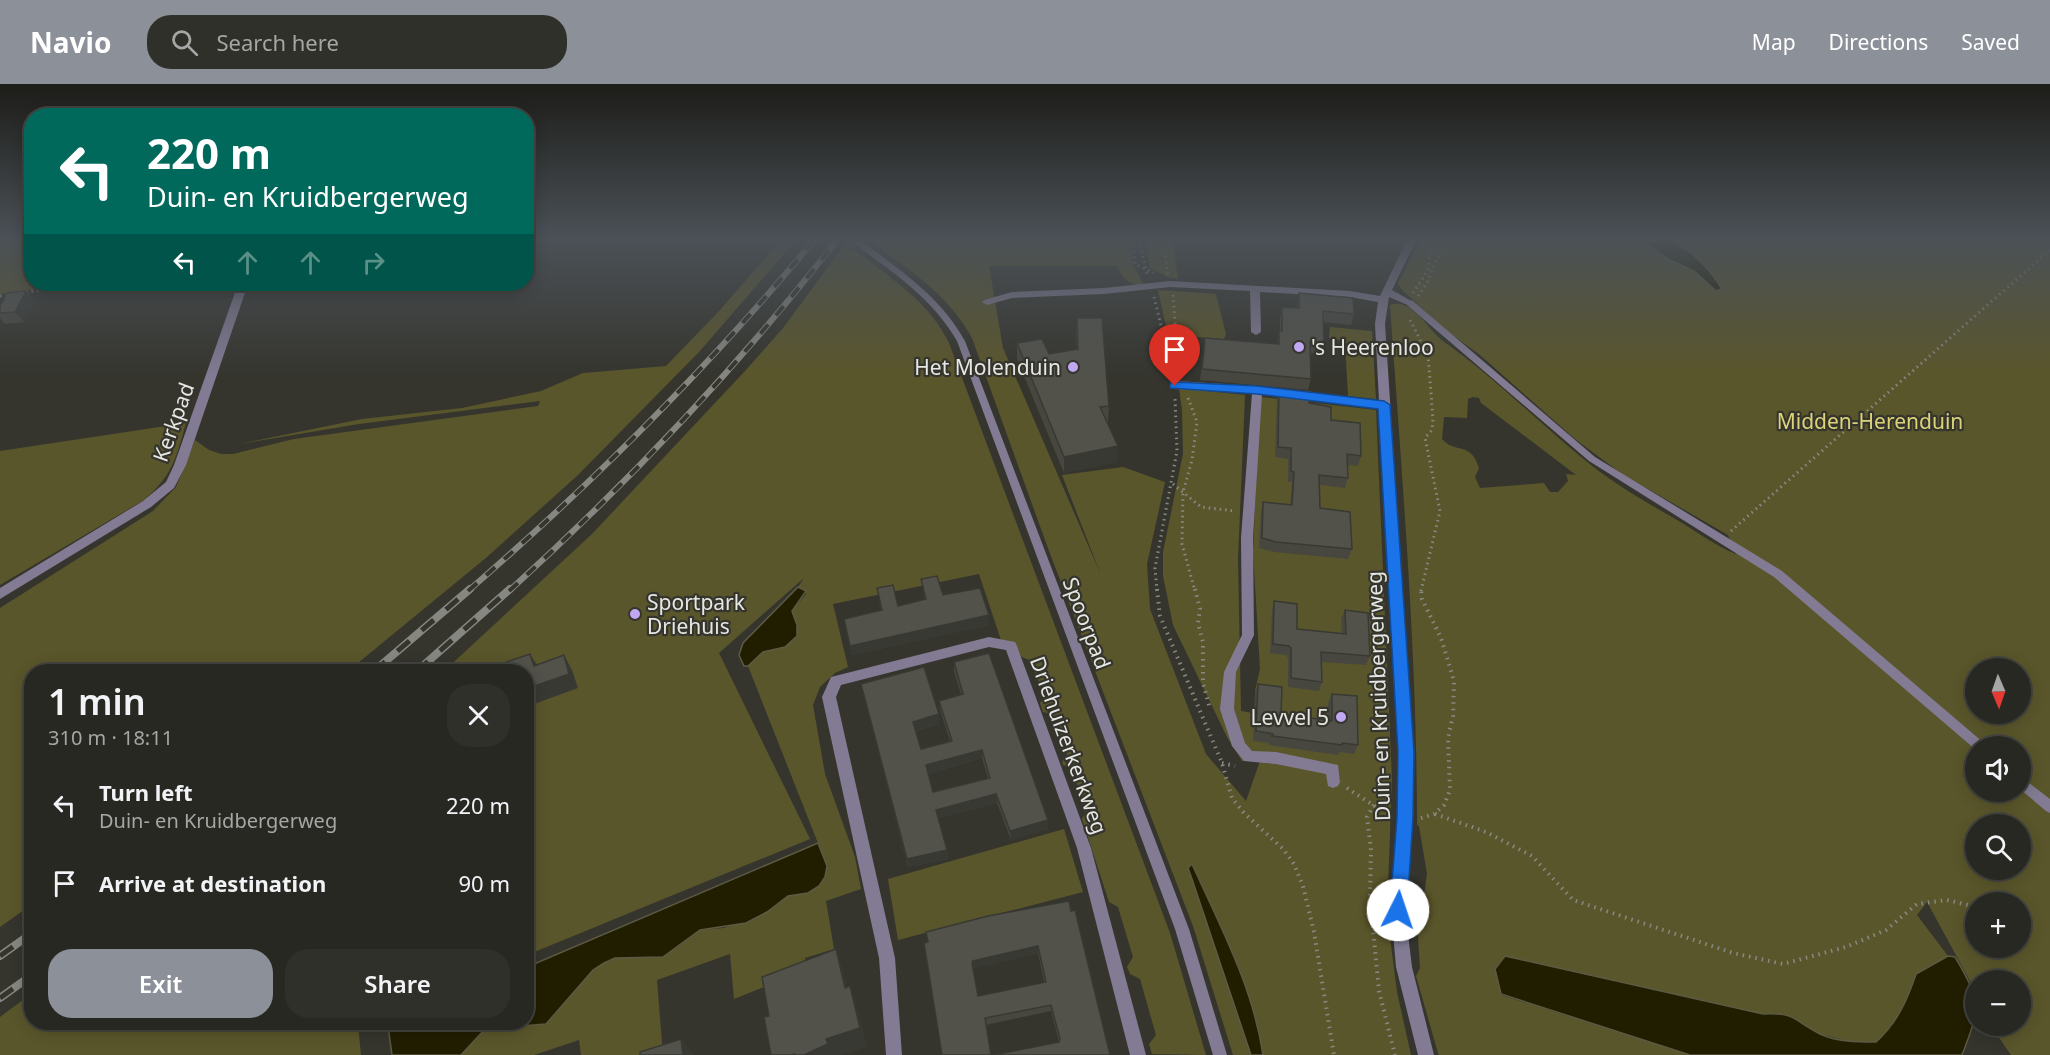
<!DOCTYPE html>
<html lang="en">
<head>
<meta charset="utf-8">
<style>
  :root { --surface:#282822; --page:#30302a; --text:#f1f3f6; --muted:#a5a6a5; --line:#444440; --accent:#8c9099 }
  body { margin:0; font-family:"Noto Sans",sans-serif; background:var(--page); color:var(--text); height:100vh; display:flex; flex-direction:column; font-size:22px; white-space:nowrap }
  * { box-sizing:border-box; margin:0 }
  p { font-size:20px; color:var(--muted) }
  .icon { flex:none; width:33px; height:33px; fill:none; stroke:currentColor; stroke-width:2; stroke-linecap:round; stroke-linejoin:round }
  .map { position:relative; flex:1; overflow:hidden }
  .panel { position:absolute; left:24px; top:580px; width:510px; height:366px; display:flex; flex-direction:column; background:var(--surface); border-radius:24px; box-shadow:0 3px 15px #0003,0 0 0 2px var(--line) }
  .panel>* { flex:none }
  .top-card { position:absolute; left:24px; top:24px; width:510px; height:183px; border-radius:24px; box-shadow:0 3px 15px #0003,0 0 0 2px var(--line); background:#00695c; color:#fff; overflow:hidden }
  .needle { width:39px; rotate:178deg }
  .fabs { position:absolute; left:1965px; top:574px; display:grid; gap:12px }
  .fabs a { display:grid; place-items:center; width:66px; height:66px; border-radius:50%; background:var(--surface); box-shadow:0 3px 15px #0003,0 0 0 2px var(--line); font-size:30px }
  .pin { position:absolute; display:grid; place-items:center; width:51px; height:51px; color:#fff; margin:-62px -26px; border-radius:50% 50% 50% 0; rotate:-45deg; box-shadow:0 0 6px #0007 }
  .pin .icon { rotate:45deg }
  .me { position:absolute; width:66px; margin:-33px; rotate:4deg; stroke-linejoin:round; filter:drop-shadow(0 0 4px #0008) }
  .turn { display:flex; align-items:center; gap:21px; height:126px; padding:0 24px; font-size:27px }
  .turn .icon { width:78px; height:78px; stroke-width:2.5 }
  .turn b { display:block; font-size:42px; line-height:51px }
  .lanes { display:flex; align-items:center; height:57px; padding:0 24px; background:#0003; justify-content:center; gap:30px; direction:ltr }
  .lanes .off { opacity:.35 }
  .round { display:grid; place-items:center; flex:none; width:63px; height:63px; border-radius:24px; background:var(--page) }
  .headline { display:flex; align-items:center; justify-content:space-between; height:102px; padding:0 24px }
  h1 { font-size:36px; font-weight:600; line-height:45px }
  .action { display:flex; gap:12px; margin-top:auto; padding:12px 24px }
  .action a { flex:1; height:69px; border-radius:24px; background:var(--accent); color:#fff; font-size:24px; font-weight:600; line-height:69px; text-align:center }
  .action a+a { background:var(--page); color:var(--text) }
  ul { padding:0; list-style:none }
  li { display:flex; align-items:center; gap:18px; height:78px; padding:0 24px }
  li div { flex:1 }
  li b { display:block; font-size:22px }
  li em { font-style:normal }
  header { display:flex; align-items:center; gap:36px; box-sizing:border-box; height:84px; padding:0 30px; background:var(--accent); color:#fff }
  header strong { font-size:28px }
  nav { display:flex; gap:33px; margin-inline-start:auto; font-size:21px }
  .search { width:420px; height:54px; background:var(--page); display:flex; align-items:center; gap:15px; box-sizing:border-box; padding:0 21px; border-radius:24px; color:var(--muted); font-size:22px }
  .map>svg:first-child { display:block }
</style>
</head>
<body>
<header>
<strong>Navio</strong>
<div class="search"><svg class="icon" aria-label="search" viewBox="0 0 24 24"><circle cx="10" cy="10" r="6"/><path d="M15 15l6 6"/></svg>Search here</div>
<nav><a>Map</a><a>Directions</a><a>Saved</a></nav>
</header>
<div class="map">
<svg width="2050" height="971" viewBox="0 0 2050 971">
  <rect width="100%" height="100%" fill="#35352e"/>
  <!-- green -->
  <g fill="#5a562b" fill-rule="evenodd">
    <path d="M0,156H31L32,200H71L0,210Z"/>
    <path d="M781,156H796L699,268L578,391L487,473L347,588H32L31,821L0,843V524L153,427L176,403L195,356L209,366L221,370H233L294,355L538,322L540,317L359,340L239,360L362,335L462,324L541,307L583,289L666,282L720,226Z"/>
    <path d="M848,156H859L853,165C889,193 929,217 949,259L1170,849L1206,971L1152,970L1149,960L1156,951L1140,895L1130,890L1127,883L1133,873L1118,823L1109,818L1082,735L1086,728L1072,685L1063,681L1062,678L1067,670L1052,630L1043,628L1040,619L1045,612L1029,576L1022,573L1018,567L1001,556L979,490L833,520L848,583L835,589L820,603L813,621L825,690L855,773L861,805L826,817L834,865L805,874L804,887L734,915L730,870L657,896L663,971H581L579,956L534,971H461L484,945L546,940L593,886L604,879L615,874L663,873L700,846L724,844L767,828L788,812L808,809L819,802L825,793L827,782L748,582L763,568L777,565L797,541L792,527L806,510V507L798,503L804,494L719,569L810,755L527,871L526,588H443L592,450L745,287L783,244Z"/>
    <path d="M869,156H1130L1133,181L1145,202C1131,201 1123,196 1117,182H989L1003,264L1101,491L1062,391L1123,383L1165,398L1147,480L1150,525L1206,670L1246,717L1260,677H1242L1227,653L1173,541L1163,492V468L1183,370L1182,326L1179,304L1245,311L1238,475L1241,627L1258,630L1255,607L1260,585L1253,468L1260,313L1376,326L1392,695L1387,830L1397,908L1411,971H1233L1193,842L1049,467L972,254C949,211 908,185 869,156Z"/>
    <path d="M1146,156H1173L1178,195L1167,193L1150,184Z"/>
    <path d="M1421,156H2050V971H2011L1991,942H2020V897H1976L1975,906L1927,818L1917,831L1948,872L1916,890C1907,917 1897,939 1876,958H1853L1820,950L1763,930L1505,872L1501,911L1690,971H1439L1438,969L1416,892L1420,884L1418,853L1427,790L1419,742L1417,741C1417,568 1402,394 1390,221C1412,213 1427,245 1443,257C1494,293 1538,338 1586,377C1614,400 1646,418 1677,436C1696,447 1717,463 1736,470L1728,451L1622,390L1575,355L1480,271L1447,247L1403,207L1398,199ZM1473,313L1479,314L1481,319L1576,391L1566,390L1568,397L1558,408H1550L1544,399L1480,404L1475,393L1479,384C1471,357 1455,370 1442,355L1444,333L1467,334L1468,315ZM1976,585H2020V630H1976ZM1976,663H2020V708H1976ZM1976,741H2020V786H1976ZM1976,819H2020V864H1976Z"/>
    <path d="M1158,206L1216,210L1226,250L1224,255L1168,251Z"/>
    <path d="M1330,243L1372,247L1376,315L1348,312L1345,257L1329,254Z"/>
    <path d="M186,339C176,374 173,391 144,416L0,501V367Z"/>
    <path d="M1064,745L1083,808L898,856L888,795Z"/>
    <path d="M31,910L32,939H361L358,940L361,971H0V933Z"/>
  </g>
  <!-- water -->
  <g fill="#211e00" stroke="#5c5a44" stroke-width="1.5">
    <path d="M1651,156C1657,156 1664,155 1670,157C1690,163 1711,187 1722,205L1716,207L1694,187L1670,176L1649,162L1647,158Z"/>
    <path d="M798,503L806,507L792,527L797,541V552L785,563L763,568L748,582H744L739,571L743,559Z"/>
    <path d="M818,759L827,782L825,793L819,802L808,809L788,812L767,828L746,839L700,846L663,873L615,874L604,879L593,886L546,940L485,945L461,971H392L388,942L396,939H526L527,883Z"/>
    <path d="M1192,780C1220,842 1253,903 1263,971H1251L1192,795L1188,784Z"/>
    <path d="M1505,872L1763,930C1796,928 1794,937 1820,950C1837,958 1858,958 1876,958C1897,939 1907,917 1916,890L1948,872L1955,873C1981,916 1980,925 1962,971H1690L1501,910L1495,885Z"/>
  </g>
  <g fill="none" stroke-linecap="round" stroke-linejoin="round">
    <!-- path-far1 -->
    <g stroke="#898983" stroke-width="3" stroke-dasharray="1.5 4" stroke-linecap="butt">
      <path d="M1132,156L1135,180L1154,189"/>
      <path d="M1139,156L1147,190"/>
      <path d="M1163,156L1168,190"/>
      <path d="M26,208L83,200"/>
      <path d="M1413,209L1428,186L1431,156"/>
      <path d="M1173,211L1179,288"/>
      <path d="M0,212L10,211"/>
      <path d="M1418,212L1427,199L1445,156"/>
      <path d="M1154,213L1173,291"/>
      <path d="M1410,236L1428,271L1433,335L1432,346L1425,354L1440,427L1421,507"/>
      <path d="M1188,314L1197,338L1192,376L1183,408L1182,460L1195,507"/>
      <path d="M1173,400L1201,423L1235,427"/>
      <path d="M1731,447L2050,166"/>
      <path d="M1157,507L1155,484L1177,367L1175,313"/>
    </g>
    <!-- path -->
    <g stroke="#898983" stroke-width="4" stroke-dasharray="1.5 5" stroke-linecap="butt">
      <path d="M1157,505L1160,532L1222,679L1232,714L1244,729L1283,765L1294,780L1303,802L1314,848L1334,971"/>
      <path d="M1195,505L1200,525L1198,539L1203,558V599L1210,625"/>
      <path d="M1222,679L1235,682"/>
      <path d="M1347,704L1376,723L1391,729"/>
      <path d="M1374,721L1367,733L1371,766L1370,813L1379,907L1395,971"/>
      <path d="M1435,730L1486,748L1532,772L1573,816L1733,869L1783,880L1846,863L1886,846L1917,820L1947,816L1976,823"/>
      <path d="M1421,734L1434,730L1444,721L1450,706L1448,654L1453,632L1454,597L1441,554L1422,515L1421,505"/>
    </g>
    <!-- service -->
    <g fill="#827b93" fill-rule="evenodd">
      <path d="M856,157H862C902,188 940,212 965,257L1189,845L1227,971H1213L1175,845L957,257C933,215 894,189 856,161Z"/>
      <path d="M1410,216L1413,217L1595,373L1782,487L1984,659L1986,663H1976V666L1774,493L1589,377L1407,221L1406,219Z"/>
      <path d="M2020,692L2050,715V729L2046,727L2020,705Z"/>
    </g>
    <!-- minor -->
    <g fill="#827b93" fill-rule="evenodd">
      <path d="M1407,156H1416L1392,206L1415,219L1410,222L1389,213L1385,240L1413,668L1412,733L1405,826L1412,883L1434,971H1418L1396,883L1391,826L1398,733L1399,668L1380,324L1262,310L1253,454L1254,551L1236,588L1234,625L1245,659L1252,667L1276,668L1338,681L1340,698L1338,702L1333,704L1328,702L1326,690L1276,680L1244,677L1232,662L1220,625L1224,588L1242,551L1241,454L1252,309L1175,305L1170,301L1175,297L1257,302L1379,317L1375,240L1378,218L1350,213L1260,208L1261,248L1256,251L1251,248L1250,207L1170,203L1104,210L1012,214L987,221L982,218L984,216L1012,208L1104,204L1170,197L1350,207L1380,212Z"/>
      <path d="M238,200H248L186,381L174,404L151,423L0,515V504L143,417L166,398L174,381Z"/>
      <path d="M989,553L1015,558L1017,562L1091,764L1146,971H1130L1077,764L1006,566L989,563L841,601L836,613L895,874L902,971H886L879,874L822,613L831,593Z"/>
    </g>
    <defs>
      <g id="rail-far1">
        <path d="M468,507C593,399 709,283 814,156"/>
        <path d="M509,507C628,399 738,283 837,156"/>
      </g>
      <g id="rail">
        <path d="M373,588L470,505"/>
        <path d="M416,588L510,505"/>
        <path d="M0,872L32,849"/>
        <path d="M0,914L32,891"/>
      </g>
    </defs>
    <!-- rail-far1 casing -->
    <use href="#rail-far1" stroke="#878782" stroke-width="6"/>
    <!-- rail casing -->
    <use href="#rail" stroke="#878782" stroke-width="8"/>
    <!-- rail-far1 -->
    <use href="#rail-far1" stroke="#35352e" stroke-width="4" stroke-dasharray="12" stroke-linecap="butt"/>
    <!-- rail -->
    <use href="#rail" stroke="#35352e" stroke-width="5" stroke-dasharray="16" stroke-linecap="butt"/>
  </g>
  <!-- wall -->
  <g fill="#474740" fill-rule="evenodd">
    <path d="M26,207L35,217L24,238L5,240L0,234V222Z"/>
    <path d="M1299,209L1354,230L1351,241L1323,238L1324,260L1321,270L1311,269V295L1308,306L1200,296L1205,254L1277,260L1279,247H1280V234L1282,223L1297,224Z"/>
    <path d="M1077,234L1109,322L1108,338H1107L1117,378L1064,389L1017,275V259L1049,270L1077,265L1076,250Z"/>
    <path d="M1279,304L1309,319L1331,336L1361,372L1358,382L1348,381V394L1345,404L1320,401V424L1352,465L1348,475L1274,468L1259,464L1261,428L1263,418L1290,421L1292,398H1288V375L1275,373L1277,314Z"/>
    <path d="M921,495L943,511L989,541L852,571L844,535L881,526L877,504L898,522L925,516Z"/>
    <path d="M1274,517L1297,545L1342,550L1341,535L1345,526L1370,572L1366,581L1321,578L1322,598L1319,607L1288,603V574L1286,571L1270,569L1272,527Z"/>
    <path d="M954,578L1048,736V745L1011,756L997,719L938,734L947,766L948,775L908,783L861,600L940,640L916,647L921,665L950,657L940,626L939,617L961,610L954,588ZM982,674L988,694L933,708L928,690Z"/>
    <path d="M1258,600L1281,630L1328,637V619L1332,610L1358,661L1354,670L1339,668L1338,671L1269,661V659L1253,657L1255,609Z"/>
    <path d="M1069,817L1110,971L1059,958L1051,927L986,941L924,859ZM1038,869L1044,898L978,912L973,885L974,884Z"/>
  </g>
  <!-- shaded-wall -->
  <g fill="#393934">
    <path d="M26,207L35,217L24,238L15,228Z"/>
    <path d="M1118,362L1117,378L1064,389V373Z"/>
    <path d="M989,531V541L852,571L850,562Z"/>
    <path d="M530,570L539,584L534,582Z"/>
    <path d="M564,571L572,586L578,604L526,623V605Z"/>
    <path d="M939,630L940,640L914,647L913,638Z"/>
    <path d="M982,666V674L927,690L926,681Z"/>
    <path d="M996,710L997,719L937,734L936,726Z"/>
    <path d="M1048,736V745L1011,756L1010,747Z"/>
    <path d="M947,766L948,775L908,783L907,775Z"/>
    <path d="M1038,862V869L974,884L972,886V879L973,877Z"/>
    <path d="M836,865L843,886L852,923L845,904Z"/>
    <path d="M850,902L857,922L867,963L841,971H804L826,955Z"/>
    <path d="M681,955L694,971H683Z"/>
  </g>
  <!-- building -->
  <g fill="#52524b" stroke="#393934" stroke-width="1.5" fill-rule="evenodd">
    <path d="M26,207L15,228L0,229V222L7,209Z"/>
    <path d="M1299,209L1353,214L1354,230L1323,227L1324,260L1310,258L1311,295L1202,285L1205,254L1279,260V247H1282V223L1299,224Z"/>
    <path d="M1077,234H1102L1109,322L1100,323L1118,362L1064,373L1017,259L1042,255L1049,270L1078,265Z"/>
    <path d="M1279,304L1311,307L1309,319L1331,323V336L1360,339L1361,372L1347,370L1348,394L1319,391L1320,424L1350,428L1352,465L1276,458L1262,454L1263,418L1292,421L1294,388L1291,387V364L1278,363Z"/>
    <path d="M937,492L943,511L980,504L989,531L850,562L844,535L882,526L877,504L893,501L898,522L926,515L921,495Z"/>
    <path d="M1274,517L1297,520V545L1346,550L1345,526L1368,529L1370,572L1321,568L1322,598L1291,594V564L1289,562L1273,560Z"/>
    <path d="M989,569L1048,736L1010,747L996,710L936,726L947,766L907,775L861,600L924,583L939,630L913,638L921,665L952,657L939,617L963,610L954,578ZM982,666L990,694L933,708L926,681Z"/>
    <path d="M530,570L534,582L564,571L569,590L526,605V588H488L489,584Z"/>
    <path d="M1258,600L1282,603L1281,630L1332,637V610L1357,612L1358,661L1342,659V661L1272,652L1273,650L1256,647Z"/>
    <path d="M1069,817L1071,827L1075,826L1110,971H994L1059,958L1060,955L1051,921L985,934L991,971H942L924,859L928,858L926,848L988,832ZM1038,862L1046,898L978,912L972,879L973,877Z"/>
    <path d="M836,865L845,904L850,902L860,944L826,955L828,960L804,971H795V970L791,971H771L764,933L769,932L762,893Z"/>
    <path d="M681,955L683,971H640V968Z"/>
  </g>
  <!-- sky -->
  <linearGradient id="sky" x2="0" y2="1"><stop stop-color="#1d1d19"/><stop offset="0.53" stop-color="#4b5157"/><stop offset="1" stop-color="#4b5157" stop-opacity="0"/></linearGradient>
  <rect width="2050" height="292" fill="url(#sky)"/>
  <!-- route -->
  <path fill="#1a73e8" stroke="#114b97" stroke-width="1.5" d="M1175,298L1257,302L1384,317L1390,321L1414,668L1413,733L1407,826L1404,832L1398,834L1392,832L1390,826L1397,733L1398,668L1378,325L1257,310L1170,304V299Z"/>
  <!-- markers -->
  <g fill="#c1a8f3" stroke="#35352e" stroke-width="2">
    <circle cx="1299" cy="263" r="6"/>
    <circle cx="1073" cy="283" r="6"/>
    <circle cx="635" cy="530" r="6"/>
    <circle cx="1341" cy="633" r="6"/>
  </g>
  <g text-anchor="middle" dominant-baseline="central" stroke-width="4.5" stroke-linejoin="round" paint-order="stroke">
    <!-- poi labels -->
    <g font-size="21" fill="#e6e6e2" stroke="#35352e" text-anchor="start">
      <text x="1311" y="263">'s Heerenloo</text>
      <text x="1061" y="283" text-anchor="end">Het Molenduin</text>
      <text x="647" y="518">Sportpark<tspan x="647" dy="24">Driehuis</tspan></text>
      <text x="1329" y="633" text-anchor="end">Levvel 5</text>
    </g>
    <!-- park labels -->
    <g font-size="21" fill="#dcd379" stroke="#35352e">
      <text x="1870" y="337">Midden-Herenduin</text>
    </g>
    <!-- street labels -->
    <g font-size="21" fill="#e6e6e2" stroke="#35352e">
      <text transform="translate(173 338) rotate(-70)">Kerkpad</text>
      <text transform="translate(1087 539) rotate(69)">Spoorpad</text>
      <text transform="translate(1378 612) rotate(-92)">Duin- en Kruidbergerweg</text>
      <text transform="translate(1069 661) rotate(70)">Driehuizerkerkweg</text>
    </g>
  </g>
</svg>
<div class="fabs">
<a><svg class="needle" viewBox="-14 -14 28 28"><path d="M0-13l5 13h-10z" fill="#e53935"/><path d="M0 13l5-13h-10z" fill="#a5a6a5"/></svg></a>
<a><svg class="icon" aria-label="sound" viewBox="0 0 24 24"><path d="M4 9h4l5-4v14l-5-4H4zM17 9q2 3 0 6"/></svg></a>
<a><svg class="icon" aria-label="search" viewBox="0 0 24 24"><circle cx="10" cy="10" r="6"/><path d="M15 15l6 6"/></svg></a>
<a>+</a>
<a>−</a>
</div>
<div class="pin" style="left:1175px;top:302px;background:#d93025"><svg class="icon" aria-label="arrive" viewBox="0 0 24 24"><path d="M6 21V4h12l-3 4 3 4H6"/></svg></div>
<svg class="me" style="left:1398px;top:826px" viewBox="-20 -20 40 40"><circle r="19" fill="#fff"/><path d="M0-13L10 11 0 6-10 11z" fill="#1a73e8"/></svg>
<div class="top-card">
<div class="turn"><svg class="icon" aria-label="left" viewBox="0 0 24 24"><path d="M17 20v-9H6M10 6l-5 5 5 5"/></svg><div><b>220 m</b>Duin- en Kruidbergerweg</div></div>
<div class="lanes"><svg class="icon" aria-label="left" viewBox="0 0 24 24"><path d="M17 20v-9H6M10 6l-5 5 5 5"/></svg><svg class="icon off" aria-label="ahead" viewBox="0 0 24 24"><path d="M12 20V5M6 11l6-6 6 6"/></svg><svg class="icon off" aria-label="ahead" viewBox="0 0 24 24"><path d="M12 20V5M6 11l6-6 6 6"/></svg><svg class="icon off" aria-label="right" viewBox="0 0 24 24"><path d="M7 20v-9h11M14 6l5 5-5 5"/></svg></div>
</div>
<section class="panel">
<div class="headline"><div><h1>1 min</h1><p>310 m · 18:11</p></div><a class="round"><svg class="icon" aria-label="close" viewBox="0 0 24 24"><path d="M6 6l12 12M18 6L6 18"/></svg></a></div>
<ul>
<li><svg class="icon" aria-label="left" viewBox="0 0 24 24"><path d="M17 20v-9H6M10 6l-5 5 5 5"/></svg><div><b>Turn left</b><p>Duin- en Kruidbergerweg</p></div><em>220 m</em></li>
<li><svg class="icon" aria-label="arrive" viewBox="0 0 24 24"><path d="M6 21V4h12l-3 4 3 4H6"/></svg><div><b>Arrive at destination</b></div><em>90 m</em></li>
</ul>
<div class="action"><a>Exit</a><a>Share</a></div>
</section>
</div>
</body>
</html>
